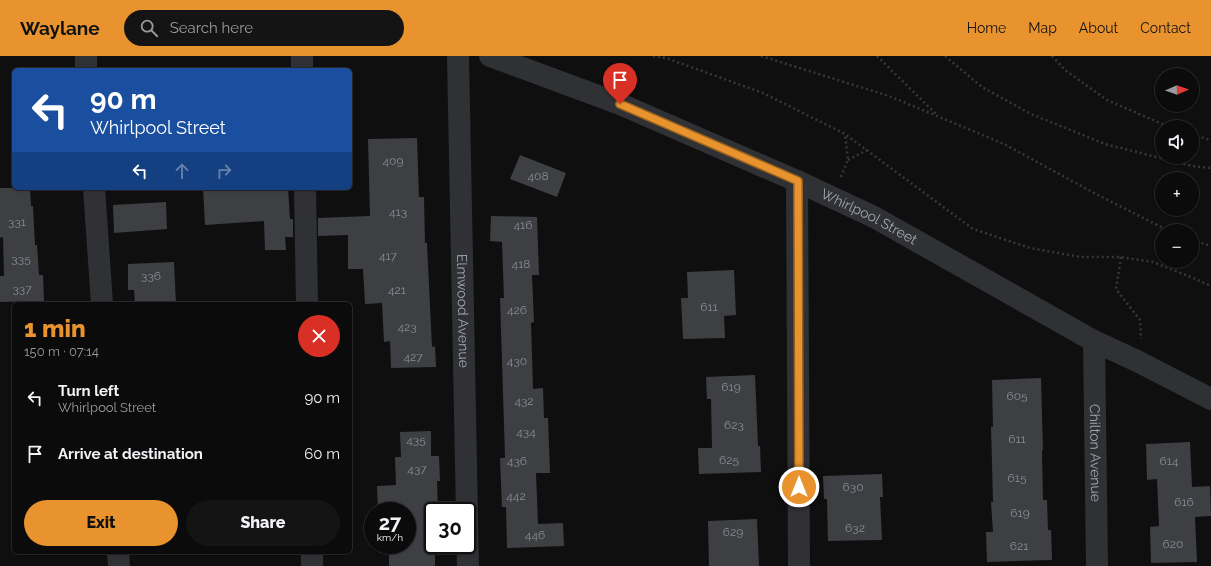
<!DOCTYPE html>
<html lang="en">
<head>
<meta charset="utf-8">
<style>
  :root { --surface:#0b0b0c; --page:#141415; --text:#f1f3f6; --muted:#9a9b9d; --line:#2b2b2d; --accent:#e9932e }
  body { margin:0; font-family:Raleway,sans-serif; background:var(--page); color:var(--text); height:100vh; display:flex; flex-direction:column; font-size:15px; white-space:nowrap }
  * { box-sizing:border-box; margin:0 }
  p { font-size:13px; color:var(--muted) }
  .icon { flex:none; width:22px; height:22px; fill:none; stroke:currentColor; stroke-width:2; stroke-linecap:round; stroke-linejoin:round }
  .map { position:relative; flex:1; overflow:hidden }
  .drawer { position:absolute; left:12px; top:246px; width:340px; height:252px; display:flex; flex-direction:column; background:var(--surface); border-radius:6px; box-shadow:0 1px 3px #0004,0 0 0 1px var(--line) }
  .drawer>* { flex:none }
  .top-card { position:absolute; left:12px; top:12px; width:340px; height:122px; border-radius:6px; box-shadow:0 1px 3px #0004,0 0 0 1px var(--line); background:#1a4fa0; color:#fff; overflow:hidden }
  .needle { width:26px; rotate:88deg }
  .fabs { position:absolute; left:1155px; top:12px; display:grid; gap:8px }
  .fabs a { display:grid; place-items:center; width:44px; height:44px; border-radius:50%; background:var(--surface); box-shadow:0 1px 3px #0004,0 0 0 1px var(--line); font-size:20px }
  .speed { position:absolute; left:364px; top:446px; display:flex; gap:8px; font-size:20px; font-weight:700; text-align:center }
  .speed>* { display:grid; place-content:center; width:52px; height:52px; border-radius:50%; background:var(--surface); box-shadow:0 1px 3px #0004,0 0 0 1px var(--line); line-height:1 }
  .speed small { font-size:10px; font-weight:400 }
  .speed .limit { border:2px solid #111; border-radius:6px; background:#fff; color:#111 }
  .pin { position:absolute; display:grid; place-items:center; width:34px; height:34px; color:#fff; margin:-41px -17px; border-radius:50% 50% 50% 0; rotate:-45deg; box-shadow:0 0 4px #0007 }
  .pin .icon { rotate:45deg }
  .me { position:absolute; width:44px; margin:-22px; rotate:0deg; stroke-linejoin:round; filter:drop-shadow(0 0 3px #0008) }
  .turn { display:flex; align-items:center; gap:14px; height:84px; padding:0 12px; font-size:18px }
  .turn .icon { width:52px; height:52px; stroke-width:2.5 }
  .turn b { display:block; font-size:28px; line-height:34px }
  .lanes { display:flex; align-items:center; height:38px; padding:0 12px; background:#0003; justify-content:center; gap:20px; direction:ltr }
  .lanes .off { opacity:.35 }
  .round { display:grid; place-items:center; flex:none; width:42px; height:42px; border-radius:21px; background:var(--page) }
  .overview { display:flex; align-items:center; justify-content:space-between; height:68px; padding:0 12px }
  h1 { font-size:24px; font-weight:800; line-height:30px; color:var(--accent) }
  .primary-button { display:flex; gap:8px; margin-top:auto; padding:8px 12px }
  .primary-button a { flex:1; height:46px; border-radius:24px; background:var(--accent); color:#111; font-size:16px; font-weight:800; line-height:46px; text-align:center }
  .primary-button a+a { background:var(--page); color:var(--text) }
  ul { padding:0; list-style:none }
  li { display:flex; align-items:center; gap:12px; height:56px; padding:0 12px }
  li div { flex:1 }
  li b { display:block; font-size:15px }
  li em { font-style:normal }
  header { display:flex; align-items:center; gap:24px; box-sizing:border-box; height:56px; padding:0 20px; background:var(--accent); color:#111 }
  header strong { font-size:19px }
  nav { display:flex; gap:22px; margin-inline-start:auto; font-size:14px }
  .search { width:280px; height:36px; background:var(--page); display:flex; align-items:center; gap:10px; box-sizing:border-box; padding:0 14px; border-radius:22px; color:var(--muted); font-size:15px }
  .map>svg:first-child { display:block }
</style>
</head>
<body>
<header>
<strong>Waylane</strong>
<div class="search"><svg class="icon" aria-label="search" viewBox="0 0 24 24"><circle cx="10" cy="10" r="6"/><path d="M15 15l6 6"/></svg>Search here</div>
<nav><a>Home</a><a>Map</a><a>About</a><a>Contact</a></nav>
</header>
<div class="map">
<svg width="1211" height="510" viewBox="0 0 1211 510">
  <rect width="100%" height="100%" fill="#0f0f10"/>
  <!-- building -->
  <g fill="#3e3f43">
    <path d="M417,82L419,141H424L425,187H427L432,291L435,290L436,311L391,312L390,285L384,286L382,247L365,248L363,213H348V179L318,180V162L370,160L368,83Z"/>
    <path d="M520,99L566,117L557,141L510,123Z"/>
    <path d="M0,132H30L31,150H33L35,189H37L39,219H43L44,245L0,246V220H4L3,181L0,182Z"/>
    <path d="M203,132H288L290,163H293V181H285L286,194H265L264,165L205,169Z"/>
    <path d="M166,146L167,173L114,177L113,149Z"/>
    <path d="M491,160L537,161L539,219H532L534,266L531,267L533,333L543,332L544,362H548L550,417H536L538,468L563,467L564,490L507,492L506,451H502L500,402H505L500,242H504L502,186L490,185Z"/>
    <path d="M174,206L176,248H135L134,234H128V208Z"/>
    <path d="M734,214L736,259L724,260L725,282L683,283L681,242H688L687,216Z"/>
    <path d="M755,319L758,390H760L761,416L699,418L698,392H712L711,343H707L706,321Z"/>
    <path d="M1041,322L1043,394H1042L1043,444H1047L1048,474H1051L1052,504L987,506L986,476H993L991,446H993L991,371H993L992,324Z"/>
    <path d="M431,375V400H439L440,425H437L438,455H433V489H435V510H389V489H407V455H378L377,430L396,429L395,401H401L400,376Z"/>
    <path d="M1190,386L1192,431L1210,430L1211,460L1195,461L1197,506L1151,507L1150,471L1159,470L1157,423L1147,424L1146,388Z"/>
    <path d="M882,418L883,441H880L882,484L828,485L827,443H824L823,420Z"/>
    <path d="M757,463L759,510H709L708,465Z"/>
  </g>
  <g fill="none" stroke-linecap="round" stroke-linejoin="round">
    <!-- path -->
    <g stroke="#36383c" stroke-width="2.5" stroke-dasharray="2 3" stroke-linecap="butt">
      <path d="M653,0L666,2L763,37L845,78L973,173L1030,192L1081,201H1121L1153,206L1193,222L1211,230"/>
      <path d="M761,0L889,40L1004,88L1096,138L1169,175"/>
      <path d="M877,0L936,58"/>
      <path d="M945,0L982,31L1031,58L1105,88L1192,110L1211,112"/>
      <path d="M1052,0L1065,14L1107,44L1169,71"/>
      <path d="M1192,79L1211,84"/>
      <path d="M848,104L867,94"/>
      <path d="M841,121L848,104L845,78"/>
      <path d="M1192,184L1211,190"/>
      <path d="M1121,201L1116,233L1140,264L1141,283"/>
    </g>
    <!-- minor -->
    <g stroke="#303135" stroke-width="22">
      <path d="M86,0V14"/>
      <path d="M302,0V14"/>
      <path id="s1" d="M458,0L468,510"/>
      <path id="s2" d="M490,0L620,48L797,125L874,161L1094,285L1137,305L1211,343"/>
      <path d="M797,125L799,510"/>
      <path d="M94,132L102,248"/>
      <path d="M305,132L307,248"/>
      <path id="s3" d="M1094,285L1097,510"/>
      <path d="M118,496L119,510"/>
      <path d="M312,496V510"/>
    </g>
  </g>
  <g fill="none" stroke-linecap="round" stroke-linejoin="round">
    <defs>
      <path id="route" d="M620,48L798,125L799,431"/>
    </defs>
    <!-- route casing -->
    <use href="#route" stroke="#97601e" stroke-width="10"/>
    <!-- route -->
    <use href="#route" stroke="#e9932e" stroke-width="7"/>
  </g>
  <g text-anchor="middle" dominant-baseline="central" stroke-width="3" stroke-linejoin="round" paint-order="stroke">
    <!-- number labels -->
    <g font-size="12" fill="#888d95">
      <text x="393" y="105">409</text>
      <text x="538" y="120">408</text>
      <text x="398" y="156">413</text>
      <text x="17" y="166">331</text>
      <text x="523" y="169">416</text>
      <text x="388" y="200">417</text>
      <text x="21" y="203">335</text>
      <text x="521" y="208">418</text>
      <text x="151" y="220">336</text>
      <text x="22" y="233">337</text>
      <text x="397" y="234">421</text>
      <text x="709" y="251">611</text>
      <text x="517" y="254">426</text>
      <text x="407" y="271">423</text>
      <text x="413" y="301">427</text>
      <text x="517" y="305">430</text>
      <text x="731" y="331">619</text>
      <text x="1017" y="340">605</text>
      <text x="524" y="345">432</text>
      <text x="734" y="369">623</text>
      <text x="526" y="376">434</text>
      <text x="1017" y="383">611</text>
      <text x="416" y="384">435</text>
      <text x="729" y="404">625</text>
      <text x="517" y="405">436</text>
      <text x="1169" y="405">614</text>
      <text x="417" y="413">437</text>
      <text x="1017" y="422">615</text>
      <text x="853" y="431">630</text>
      <text x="516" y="440">442</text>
      <text x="1184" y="446">616</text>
      <text x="1020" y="457">619</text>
      <text x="855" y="472">632</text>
      <text x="733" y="476">629</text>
      <text x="535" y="479">446</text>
      <text x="1173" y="488">620</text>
      <text x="1019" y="490">621</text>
    </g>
    <!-- street labels -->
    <g font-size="14" fill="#a0a7b0" stroke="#0a0a0b">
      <text stroke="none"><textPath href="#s2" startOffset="412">Whirlpool Street</textPath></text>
      <text stroke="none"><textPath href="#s1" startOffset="255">Elmwood Avenue</textPath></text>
      <text stroke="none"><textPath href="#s3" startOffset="112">Chilton Avenue</textPath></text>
    </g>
  </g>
</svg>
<div class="fabs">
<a><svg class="needle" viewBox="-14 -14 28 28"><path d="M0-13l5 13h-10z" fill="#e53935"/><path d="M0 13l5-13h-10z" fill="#9a9b9d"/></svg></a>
<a><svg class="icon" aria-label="sound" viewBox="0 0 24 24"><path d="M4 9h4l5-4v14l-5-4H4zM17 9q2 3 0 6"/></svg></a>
<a>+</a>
<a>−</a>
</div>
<div class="speed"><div>27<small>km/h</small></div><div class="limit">30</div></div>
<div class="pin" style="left:620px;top:48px;background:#d93025"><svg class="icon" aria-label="arrive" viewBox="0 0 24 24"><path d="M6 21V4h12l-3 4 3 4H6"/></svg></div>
<svg class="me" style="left:799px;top:431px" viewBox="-20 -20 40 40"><circle r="17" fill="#e9932e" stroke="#fff" stroke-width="3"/><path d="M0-11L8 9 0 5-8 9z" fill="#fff"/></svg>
<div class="top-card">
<div class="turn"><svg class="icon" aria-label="left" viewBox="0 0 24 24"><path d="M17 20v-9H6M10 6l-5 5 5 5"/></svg><div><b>90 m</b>Whirlpool Street</div></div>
<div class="lanes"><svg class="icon" aria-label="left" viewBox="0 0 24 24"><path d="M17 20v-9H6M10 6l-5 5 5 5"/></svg><svg class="icon off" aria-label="ahead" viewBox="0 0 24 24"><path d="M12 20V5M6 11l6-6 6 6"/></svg><svg class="icon off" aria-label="right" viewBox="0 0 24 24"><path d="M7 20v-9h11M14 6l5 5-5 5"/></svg></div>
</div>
<section class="drawer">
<div class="overview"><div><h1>1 min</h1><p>150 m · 07:14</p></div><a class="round" style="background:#d93025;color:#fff"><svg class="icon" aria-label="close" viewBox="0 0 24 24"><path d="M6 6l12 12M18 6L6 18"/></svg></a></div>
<ul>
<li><svg class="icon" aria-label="left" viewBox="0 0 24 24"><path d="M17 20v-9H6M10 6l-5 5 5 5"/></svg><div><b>Turn left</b><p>Whirlpool Street</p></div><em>90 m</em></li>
<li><svg class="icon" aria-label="arrive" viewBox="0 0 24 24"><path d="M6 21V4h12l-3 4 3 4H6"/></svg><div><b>Arrive at destination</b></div><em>60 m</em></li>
</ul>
<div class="primary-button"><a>Exit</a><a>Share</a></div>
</section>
</div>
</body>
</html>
